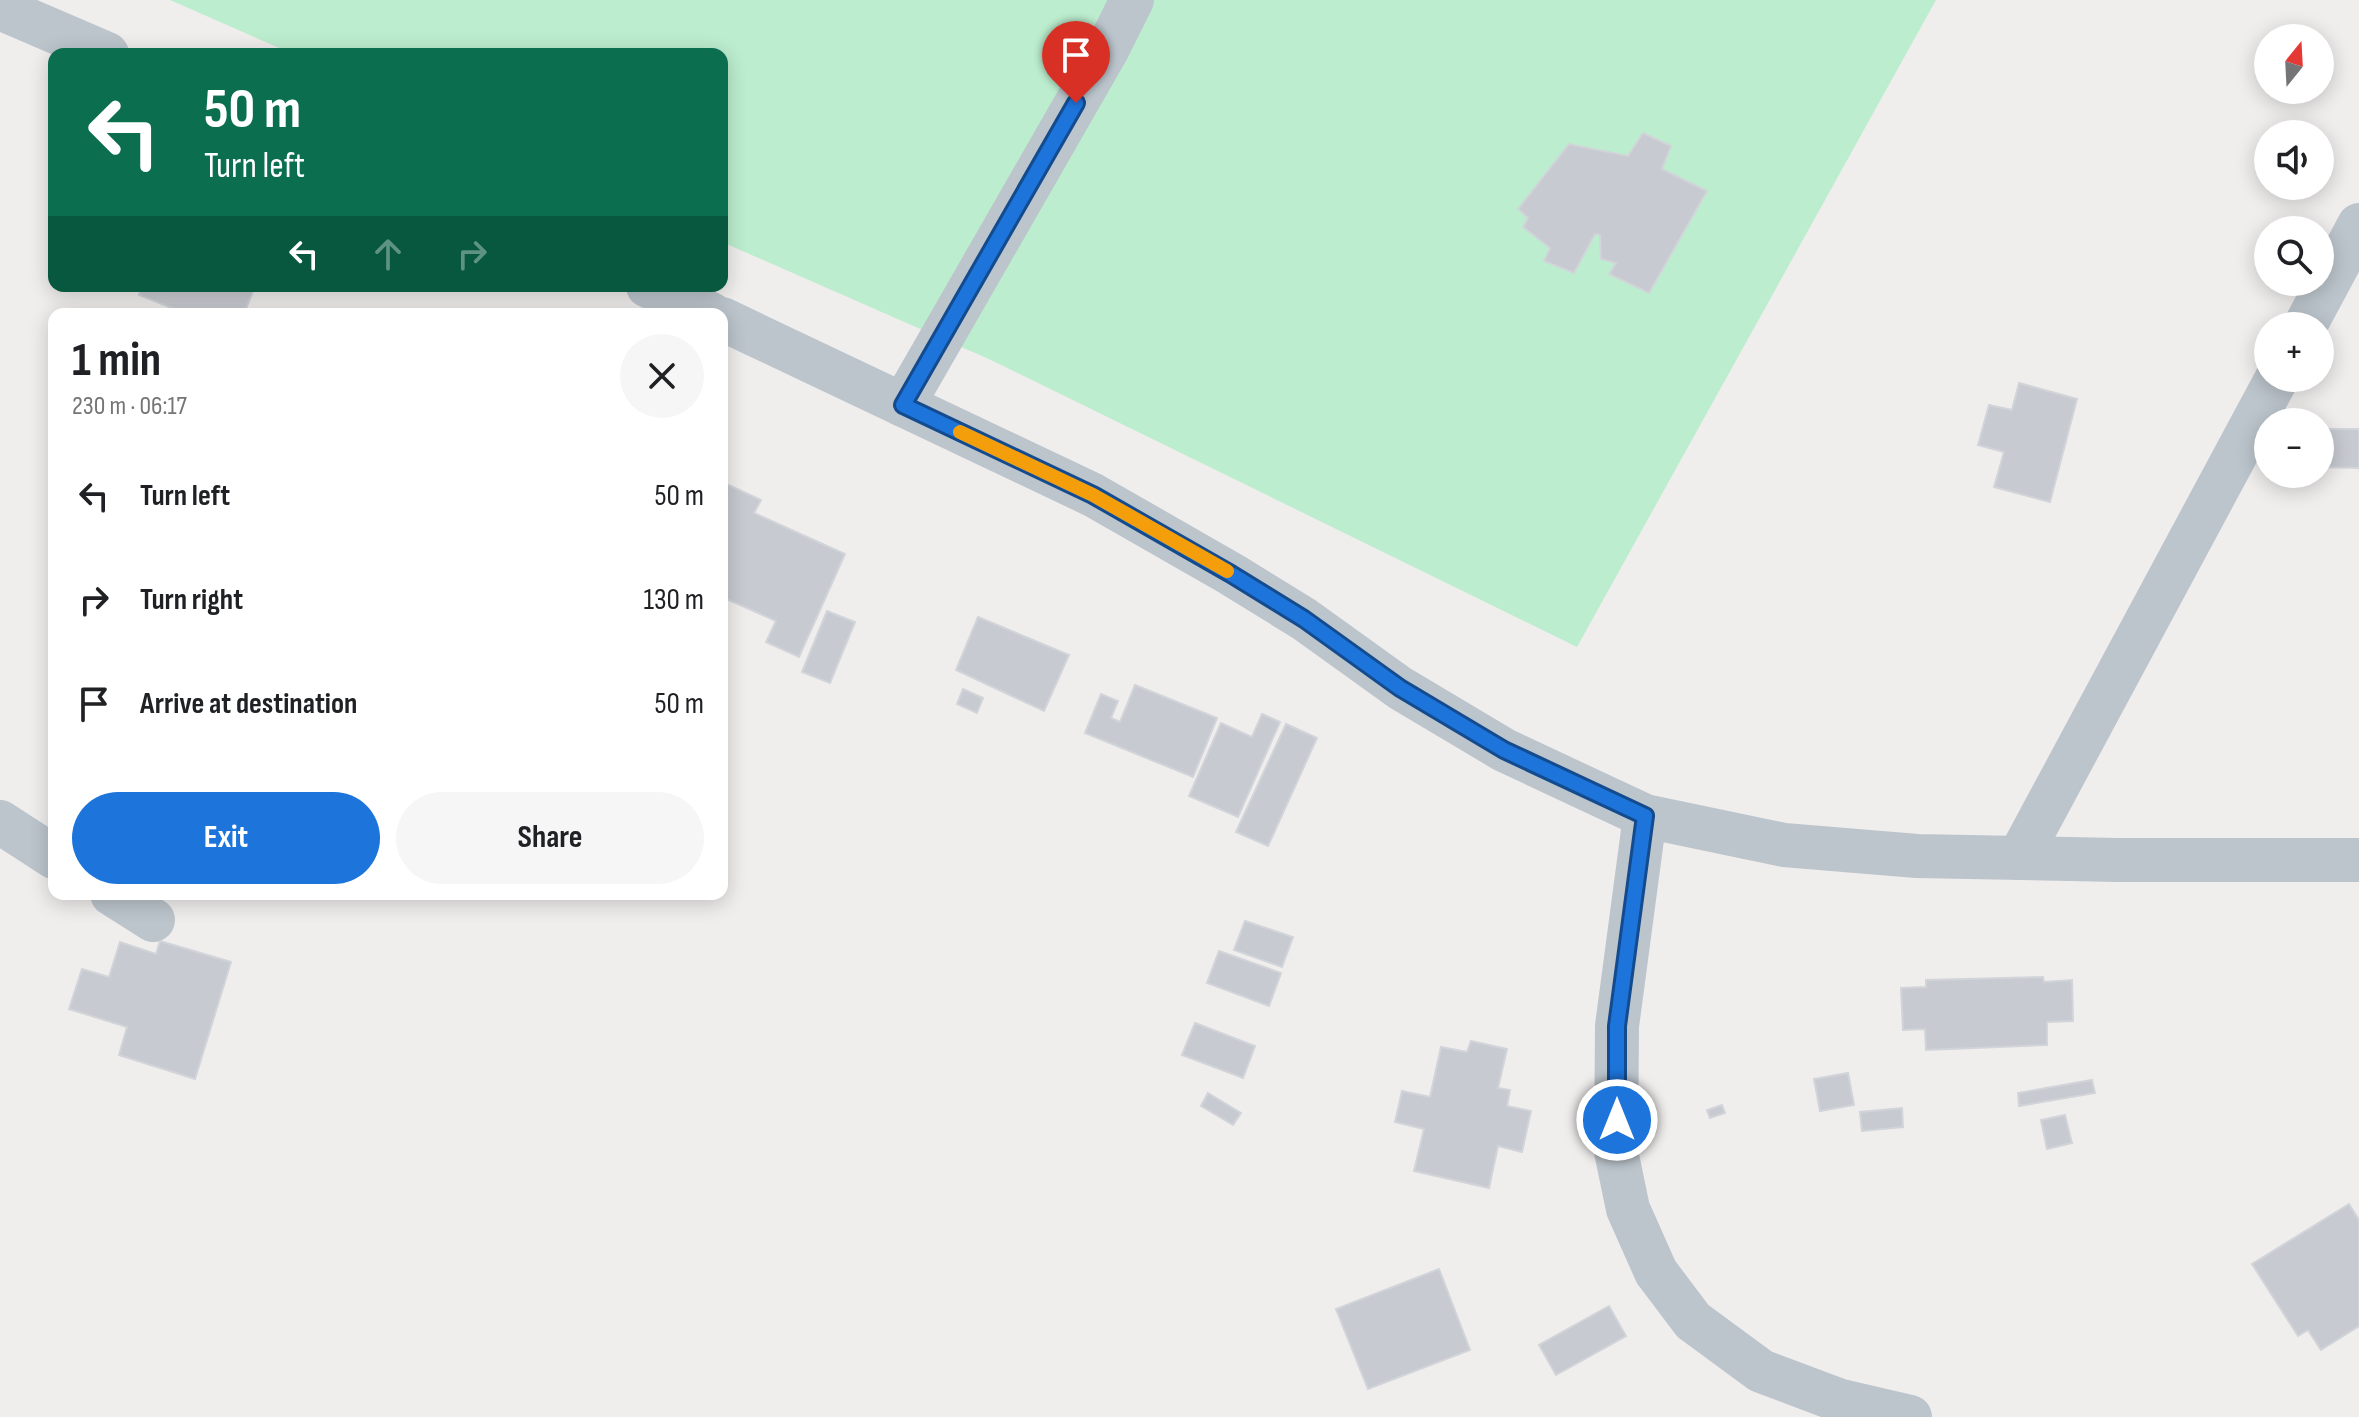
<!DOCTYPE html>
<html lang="en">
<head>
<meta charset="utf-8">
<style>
  :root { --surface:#fff; --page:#f6f6f6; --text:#202124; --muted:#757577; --accent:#1d74da }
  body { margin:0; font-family:"Sofia Sans Condensed",sans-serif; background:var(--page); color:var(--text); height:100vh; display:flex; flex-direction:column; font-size:30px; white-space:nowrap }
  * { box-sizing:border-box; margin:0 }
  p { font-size:26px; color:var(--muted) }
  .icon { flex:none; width:44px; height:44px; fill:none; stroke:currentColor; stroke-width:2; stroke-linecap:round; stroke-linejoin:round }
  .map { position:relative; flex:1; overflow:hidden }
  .drawer { position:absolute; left:48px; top:308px; width:680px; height:592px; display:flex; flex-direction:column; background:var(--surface); border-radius:16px; box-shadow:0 4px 20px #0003 }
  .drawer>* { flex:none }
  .banner { position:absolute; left:48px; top:48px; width:680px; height:244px; border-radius:16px; box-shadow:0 4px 20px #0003; background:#0b6e4f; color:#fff; overflow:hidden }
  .needle { width:52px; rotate:18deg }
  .tools { position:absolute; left:2254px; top:24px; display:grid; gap:16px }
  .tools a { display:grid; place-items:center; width:80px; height:80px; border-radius:50%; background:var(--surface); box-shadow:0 4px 20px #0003; font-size:40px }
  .pin { position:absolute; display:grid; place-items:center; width:68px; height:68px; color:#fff; margin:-82px -34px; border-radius:50% 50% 50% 0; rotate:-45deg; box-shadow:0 0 8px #0007 }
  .pin .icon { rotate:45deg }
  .me { position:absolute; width:88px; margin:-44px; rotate:0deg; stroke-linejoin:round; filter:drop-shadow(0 0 6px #0008) }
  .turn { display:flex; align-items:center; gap:28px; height:168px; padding:0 24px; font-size:36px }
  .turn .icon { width:104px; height:104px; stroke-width:2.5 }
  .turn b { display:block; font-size:56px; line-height:68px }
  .lanes { display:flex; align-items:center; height:76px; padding:0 24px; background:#0003; justify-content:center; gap:40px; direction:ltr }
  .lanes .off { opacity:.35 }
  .round { display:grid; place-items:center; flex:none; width:84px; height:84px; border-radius:42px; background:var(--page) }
  .headline { display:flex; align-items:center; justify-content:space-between; height:136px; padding:0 24px }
  h1 { font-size:48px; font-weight:700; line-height:60px }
  .cta { display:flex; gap:16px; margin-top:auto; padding:16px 24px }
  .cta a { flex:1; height:92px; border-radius:48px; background:var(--accent); color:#fff; font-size:32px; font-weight:700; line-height:92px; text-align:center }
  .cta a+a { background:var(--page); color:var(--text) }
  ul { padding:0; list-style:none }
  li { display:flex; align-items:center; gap:24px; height:104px; padding:0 24px }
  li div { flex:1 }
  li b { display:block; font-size:30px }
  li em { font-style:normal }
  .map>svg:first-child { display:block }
</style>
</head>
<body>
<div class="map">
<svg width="2359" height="1417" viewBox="0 0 2359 1417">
  <rect width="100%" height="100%" fill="#f0eded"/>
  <!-- green -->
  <path fill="#bcedce" d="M170,0H1936L1577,647L991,360L722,242V54H293Z"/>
  <!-- building -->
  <g fill="#c7cad0" stroke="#d1d4d9" stroke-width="2">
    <path d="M1643,133L1671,146L1662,169L1707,191L1649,293L1609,274L1616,263L1601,259L1600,235L1595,234L1574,273L1544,261L1550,248L1523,227L1528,218L1518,209L1569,144L1628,156Z"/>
    <path d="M142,286H255L244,314H187L139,295Z"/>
    <path d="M2019,383L2077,399L2050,502L1994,487L2004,452L1978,445L1989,405L2012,410Z"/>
    <path d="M2320,429H2359V468L2320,467Z"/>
    <path d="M722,482L761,500L754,513L845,554L799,657L766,642L776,621L722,597Z"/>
    <path d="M827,611L855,622L830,683L802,672Z"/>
    <path d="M978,617L1069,655L1044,711L956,670Z"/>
    <path d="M1135,685L1217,718L1193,777L1085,733L1101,694L1118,701L1111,718L1120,722Z"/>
    <path d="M963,689L983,698L977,713L957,704Z"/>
    <path d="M1262,714L1280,722L1238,817L1189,796L1221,723L1252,737Z"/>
    <path d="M1286,724L1317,738L1268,846L1236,832Z"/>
    <path d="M1245,921L1293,937L1282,967L1234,950Z"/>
    <path d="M160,941L231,962L195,1079L119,1055L127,1027L69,1009L82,969L109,977L120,942L156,954Z"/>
    <path d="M1219,951L1281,973L1269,1006L1207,983Z"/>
    <path d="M2043,977L2044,982L2072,980L2073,1021L2047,1022V1045L1926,1050L1925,1029L1903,1030L1901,988L1926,987V980Z"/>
    <path d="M1195,1023L1255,1046L1243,1078L1182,1055Z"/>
    <path d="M1471,1041L1507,1049L1498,1088L1510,1090L1507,1106L1531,1111L1522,1152L1498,1146L1489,1188L1414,1171L1424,1129L1395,1122L1402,1091L1430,1097L1441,1047L1467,1052Z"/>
    <path d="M1848,1073L1854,1105L1820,1111L1814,1079Z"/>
    <path d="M2092,1080L2095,1093L2019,1106L2018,1093Z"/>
    <path d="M1208,1093L1241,1113L1233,1125L1201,1106Z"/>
    <path d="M1722,1105L1725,1113L1710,1118L1707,1110Z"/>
    <path d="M1902,1108L1903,1127L1862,1131L1860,1112Z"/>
    <path d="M2065,1115L2072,1143L2047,1149L2041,1120Z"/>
    <path d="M2349,1204L2359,1220V1326L2321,1350L2308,1330L2298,1336L2252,1264Z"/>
    <path d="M1439,1269L1470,1350L1368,1389L1336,1309Z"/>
    <path d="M1609,1306L1626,1336L1556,1375L1539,1345Z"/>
  </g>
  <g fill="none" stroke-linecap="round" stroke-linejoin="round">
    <!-- minor -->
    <g stroke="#bcc5cc" stroke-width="44">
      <path d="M0,8L107,54"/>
      <path d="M648,286L711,314"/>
      <path d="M722,319L1093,495L1231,574L1304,619L1400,688L1504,750L1645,816L1784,845L1917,856L2118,860H2359"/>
      <path d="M2305,326L2359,225"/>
      <path d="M903,405L1108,48L1132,0"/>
      <path d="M1645,816L1617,1026L1616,1151L1628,1209L1656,1272L1693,1321L1761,1371L1841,1401L1910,1417"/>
      <path d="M0,822L54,857"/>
      <path d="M2019,858L2277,378"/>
      <path d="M112,894L153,920"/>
    </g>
  </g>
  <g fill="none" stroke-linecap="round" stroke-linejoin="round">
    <defs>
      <path id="route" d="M1076,103L903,405L1093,495L1231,574L1304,619L1400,688L1504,750L1645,816L1617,1026V1120"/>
    </defs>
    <!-- route casing -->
    <use href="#route" stroke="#134b8e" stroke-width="20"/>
    <!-- route -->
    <use href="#route" stroke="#1d74da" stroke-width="14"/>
    <!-- slow -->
    <path stroke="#f59e0b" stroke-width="14" d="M960,432L1093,495L1227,571"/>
  </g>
</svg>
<div class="tools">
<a><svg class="needle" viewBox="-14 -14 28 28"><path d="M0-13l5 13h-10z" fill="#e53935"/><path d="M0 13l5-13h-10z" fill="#757577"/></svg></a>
<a><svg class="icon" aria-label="sound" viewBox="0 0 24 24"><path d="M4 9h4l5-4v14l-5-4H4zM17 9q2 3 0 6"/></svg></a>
<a><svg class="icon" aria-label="search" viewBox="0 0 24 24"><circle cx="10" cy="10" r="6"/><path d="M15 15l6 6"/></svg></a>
<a>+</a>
<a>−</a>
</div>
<div class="pin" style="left:1076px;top:103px;background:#d93025"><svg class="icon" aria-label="arrive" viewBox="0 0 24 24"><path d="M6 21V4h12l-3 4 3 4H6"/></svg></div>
<svg class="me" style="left:1617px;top:1120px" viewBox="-20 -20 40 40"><circle r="17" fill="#1d74da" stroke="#fff" stroke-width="3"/><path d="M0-11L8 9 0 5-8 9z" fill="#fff"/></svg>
<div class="banner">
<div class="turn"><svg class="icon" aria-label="left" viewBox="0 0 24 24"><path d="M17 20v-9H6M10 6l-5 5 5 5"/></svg><div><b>50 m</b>Turn left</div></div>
<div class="lanes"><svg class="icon" aria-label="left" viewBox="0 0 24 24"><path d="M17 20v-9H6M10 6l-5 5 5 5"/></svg><svg class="icon off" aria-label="ahead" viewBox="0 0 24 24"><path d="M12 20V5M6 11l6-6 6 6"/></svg><svg class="icon off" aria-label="right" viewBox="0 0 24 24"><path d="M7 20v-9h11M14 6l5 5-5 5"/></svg></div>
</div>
<section class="drawer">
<div class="headline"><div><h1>1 min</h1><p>230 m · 06:17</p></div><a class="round"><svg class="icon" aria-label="close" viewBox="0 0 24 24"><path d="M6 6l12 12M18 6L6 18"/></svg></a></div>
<ul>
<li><svg class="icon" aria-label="left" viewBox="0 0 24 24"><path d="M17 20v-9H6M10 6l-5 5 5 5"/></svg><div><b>Turn left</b></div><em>50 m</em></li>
<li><svg class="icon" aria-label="right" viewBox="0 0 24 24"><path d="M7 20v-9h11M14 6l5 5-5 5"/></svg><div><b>Turn right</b></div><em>130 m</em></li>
<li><svg class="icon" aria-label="arrive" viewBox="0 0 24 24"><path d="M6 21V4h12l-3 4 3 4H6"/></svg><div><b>Arrive at destination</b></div><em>50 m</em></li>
</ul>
<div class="cta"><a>Exit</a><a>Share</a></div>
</section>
</div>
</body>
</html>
